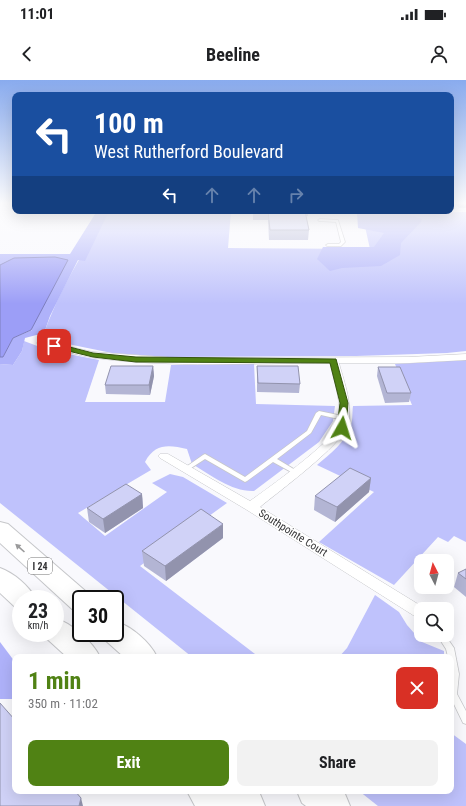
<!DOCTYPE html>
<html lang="en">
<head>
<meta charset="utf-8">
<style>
  :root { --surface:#fff; --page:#f2f2f2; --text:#202124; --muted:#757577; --accent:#508214 }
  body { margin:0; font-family:"Roboto Condensed",sans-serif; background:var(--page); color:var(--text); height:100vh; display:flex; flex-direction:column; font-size:15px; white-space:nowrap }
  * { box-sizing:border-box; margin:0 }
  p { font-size:13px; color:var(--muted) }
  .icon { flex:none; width:22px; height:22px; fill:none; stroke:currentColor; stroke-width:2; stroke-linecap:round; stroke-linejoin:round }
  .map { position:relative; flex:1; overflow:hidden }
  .details { position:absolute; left:12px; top:574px; width:442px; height:140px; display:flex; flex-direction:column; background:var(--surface); border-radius:8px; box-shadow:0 4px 16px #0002 }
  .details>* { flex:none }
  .top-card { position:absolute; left:12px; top:12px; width:442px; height:122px; border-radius:8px; box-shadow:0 4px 16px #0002; background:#1a4fa0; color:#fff; overflow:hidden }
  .needle { width:26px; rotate:354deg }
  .controls { position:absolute; left:414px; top:474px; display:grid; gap:8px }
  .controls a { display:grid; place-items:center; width:40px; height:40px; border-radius:8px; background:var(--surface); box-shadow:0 4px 16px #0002; font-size:20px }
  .speed { position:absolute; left:12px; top:510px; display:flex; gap:8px; font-size:20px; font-weight:700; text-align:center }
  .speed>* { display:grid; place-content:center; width:52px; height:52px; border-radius:50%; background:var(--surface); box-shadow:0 4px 16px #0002; line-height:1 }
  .speed small { font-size:10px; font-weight:400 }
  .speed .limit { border:2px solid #111; border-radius:6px; background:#fff; color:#111 }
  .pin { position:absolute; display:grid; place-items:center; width:34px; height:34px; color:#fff; margin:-17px; border-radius:8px; box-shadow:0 2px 6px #0006 }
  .me { position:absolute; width:44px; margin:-22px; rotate:6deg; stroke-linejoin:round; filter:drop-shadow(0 0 3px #0008) }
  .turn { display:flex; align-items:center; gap:14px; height:84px; padding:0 16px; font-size:18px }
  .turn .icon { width:52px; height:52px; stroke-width:2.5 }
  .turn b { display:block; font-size:28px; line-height:34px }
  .lanes { display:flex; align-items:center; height:38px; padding:0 16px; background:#0003; justify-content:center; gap:20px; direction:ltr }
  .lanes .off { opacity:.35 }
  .round { display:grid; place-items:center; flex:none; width:42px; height:42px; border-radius:8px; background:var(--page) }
  .headline { display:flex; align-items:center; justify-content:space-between; height:68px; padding:0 16px }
  h1 { font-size:24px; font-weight:700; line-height:30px; color:var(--accent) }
  .primary-button { display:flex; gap:8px; margin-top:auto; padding:8px 16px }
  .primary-button a { flex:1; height:46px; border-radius:8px; background:var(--accent); color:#fff; font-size:16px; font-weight:700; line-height:46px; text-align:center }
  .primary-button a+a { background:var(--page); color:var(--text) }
  .status { display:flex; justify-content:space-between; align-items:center; height:28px; padding:0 20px; background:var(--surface); direction:ltr }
  .status svg { height:11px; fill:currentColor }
  header { display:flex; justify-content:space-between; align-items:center; height:52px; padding:0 16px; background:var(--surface); font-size:18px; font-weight:700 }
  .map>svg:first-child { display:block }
</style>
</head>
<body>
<div class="status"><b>11:01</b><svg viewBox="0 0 49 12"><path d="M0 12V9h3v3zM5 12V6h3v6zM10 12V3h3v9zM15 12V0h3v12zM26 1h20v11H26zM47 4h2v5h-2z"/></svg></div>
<header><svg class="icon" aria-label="back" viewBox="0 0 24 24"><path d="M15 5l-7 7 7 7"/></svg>Beeline<svg class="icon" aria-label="person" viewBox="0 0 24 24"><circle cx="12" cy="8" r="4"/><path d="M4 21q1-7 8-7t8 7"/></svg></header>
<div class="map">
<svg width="466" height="726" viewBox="0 0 466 726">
  <rect width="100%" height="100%" fill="#f9f9fd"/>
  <!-- green -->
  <g fill="#bfc2fc">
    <path d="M109,131H231L228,168L370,169L362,133L466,132V271L447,273L356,276L168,277L112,273L58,262L44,253C60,209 84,170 109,131Z"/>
    <path d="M24,261L48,270L99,280L85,322H165L171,285L254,284L256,324L335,326L333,341L319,362L254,411C232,412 211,395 192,384L187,369C169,365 155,363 145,382L151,390L78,433L105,456L167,412L152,403L170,394L183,397L227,423L140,486L259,577H192L0,423V284L13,285L22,271Z"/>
    <path d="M466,280V462L454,456L448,462L438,457L394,505L319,462L374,412L317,385C330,374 346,362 351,345C353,339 352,332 353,326L412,325L395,284Z"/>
    <path d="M375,515L399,532L407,545L422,562L444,571V577H339L347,568Z"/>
    <path d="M451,653L466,664V726H378L359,711H451Z"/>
  </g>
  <!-- forest -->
  <g fill="#afb2fa">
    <path d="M97,131H111H109L85,181L78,180L50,236L44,253L25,258L22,271L13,285L0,284V277H3L13,258L32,250L0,185V174H70Z"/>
    <path d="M357,132H400L422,139L421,142L401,163L400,175L381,186L342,188L330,191L317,179L323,167H374L384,153L358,148Z"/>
    <path d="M0,562L15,582V619H0Z"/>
  </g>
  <!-- water -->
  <path fill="#9c9ef7" stroke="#7d7ebd" d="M55,177L68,180L31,250L13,258L3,277H0V185L14,178Z"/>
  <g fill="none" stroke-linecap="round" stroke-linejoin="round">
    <defs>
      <g id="lane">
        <path d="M320,139L338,140L345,162L341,166H327L326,165L328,164H339L341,162L336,142L319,141L318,140Z"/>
        <path d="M319,331L343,336L346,338L343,340L321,335L311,353L277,379L297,391L298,392L297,393H293L273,382L247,401L245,402L205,379L188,390L186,391L183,389L203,375L205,374L245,397L307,351L316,333Z"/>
        <path d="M437,555H445L454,568L459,594L457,614L466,631V644L463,643L451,618V577H448L446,569Z"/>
      </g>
      <path id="street" d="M41,260L93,272L176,278L409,277L466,274V280L409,283H339C344,302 354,327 347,346C342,365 278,412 260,427L426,529H421V539L416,537L247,430L160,378L158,376L160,374H168L250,421C267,409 331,363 337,347C344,328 334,302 330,283C252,283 172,288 95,278C76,275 56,269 38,265L37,263L38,261Z"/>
      <g id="highway">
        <path d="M0,442L8,444L90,515L93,519H81V532L72,529L0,463Z"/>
        <path d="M0,488C14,493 29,506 36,519H21V529L14,526L0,513Z"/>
        <path d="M55,538C71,543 93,562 100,577H67L45,557L43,553H55Z"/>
        <path d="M115,541C131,546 150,562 157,577H124L105,560L102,553H115Z"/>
        <path d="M187,711H257L260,714L265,726H195Z"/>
        <path d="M297,711H341L345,714L350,726H306L302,723Z"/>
      </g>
    </defs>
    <!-- lane casing -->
    <use href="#lane" stroke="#c6c7ca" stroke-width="1.5"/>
    <!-- street casing -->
    <use href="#street" stroke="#c6c7ca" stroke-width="1"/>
    <!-- highway casing -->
    <use href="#highway" stroke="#c6c7ca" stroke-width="2"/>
    <!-- lane -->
    <use href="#lane" fill="#fff" fill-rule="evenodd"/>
    <!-- street -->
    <use href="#street" fill="#fff" fill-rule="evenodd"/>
    <!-- highway -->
    <use href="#highway" fill="#fff" fill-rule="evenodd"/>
  </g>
  <!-- wall -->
  <g fill="#b3b5d4">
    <path d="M451,123H466V128H459L455,123Z"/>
    <path d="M253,131H308V136H306L309,150L308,160H269L268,140H253Z"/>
    <path d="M153,286L154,296L150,315L106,314L105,305Z"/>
    <path d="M257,286L300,304L299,313L257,312Z"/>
    <path d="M378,287L411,313L409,322L385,323L377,296Z"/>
    <path d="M371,398L369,412L335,442L314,430L315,416Z"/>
    <path d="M142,414L143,428L105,453L89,442L87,428Z"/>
    <path d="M223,458L166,501L144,486L142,471Z"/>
    <path d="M466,489V517L454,507L458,493Z"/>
  </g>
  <!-- shaded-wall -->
  <g fill="#9293ad">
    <path d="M153,286L154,296L150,315L149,305Z"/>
    <path d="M371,398L369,412L335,442L337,427Z"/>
    <path d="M142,414L143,428L105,453L103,439Z"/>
    <path d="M223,444V458L166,501L165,486Z"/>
    <path d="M81,718L83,726H79Z"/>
  </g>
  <!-- building -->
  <g fill="#d0d2f7" stroke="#9293ad">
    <path d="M268,131H305L309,150H270Z"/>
    <path d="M111,286H153L149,305H105Z"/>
    <path d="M257,286H298L300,304L258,303Z"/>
    <path d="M378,287H400L411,313H387Z"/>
    <path d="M350,388L371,398L337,427L315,416Z"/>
    <path d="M126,404L142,414L103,439L87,428Z"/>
    <path d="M201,429L223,444L165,486L142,471Z"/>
    <path d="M466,489V499L458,493Z"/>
    <path d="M0,623L15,640V711H75L81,718L79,726H0Z"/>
  </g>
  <!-- one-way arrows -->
  <defs><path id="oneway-solid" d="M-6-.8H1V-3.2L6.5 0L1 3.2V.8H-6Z"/></defs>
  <use fill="#9a9a9b" href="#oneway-solid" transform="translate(20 468) rotate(-138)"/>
  <!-- sky -->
  <linearGradient id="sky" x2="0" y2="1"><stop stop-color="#89abee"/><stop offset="0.55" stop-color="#fcfcfe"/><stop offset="1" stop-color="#fcfcfe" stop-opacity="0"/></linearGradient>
  <rect width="466" height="224" fill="url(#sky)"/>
  <!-- route -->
  <path fill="#508214" stroke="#34540d" d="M54,263L93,273L136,277L336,279L348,323L346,348L342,351L337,348L340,323L330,283L136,282L93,277L52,267L50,266Z"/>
  <g text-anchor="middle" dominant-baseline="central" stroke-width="3" stroke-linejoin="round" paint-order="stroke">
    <!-- shield labels -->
    <rect fill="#fff" stroke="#727273" stroke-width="1" x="28" y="478" width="24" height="16" rx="3"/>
    <g font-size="10" font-weight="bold" fill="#353537">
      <text x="40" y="486">I 24</text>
    </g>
    <!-- street labels -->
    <g font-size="11" fill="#353537" stroke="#fff">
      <text transform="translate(293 453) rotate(32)">Southpointe Court</text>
    </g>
  </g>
</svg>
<div class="controls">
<a><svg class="needle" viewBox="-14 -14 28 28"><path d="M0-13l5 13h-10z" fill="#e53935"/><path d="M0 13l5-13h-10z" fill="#757577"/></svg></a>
<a><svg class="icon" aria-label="search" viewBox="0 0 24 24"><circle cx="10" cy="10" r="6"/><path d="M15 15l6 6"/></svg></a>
</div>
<div class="speed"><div>23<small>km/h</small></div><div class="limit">30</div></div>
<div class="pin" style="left:54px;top:266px;background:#d93025"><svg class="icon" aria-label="arrive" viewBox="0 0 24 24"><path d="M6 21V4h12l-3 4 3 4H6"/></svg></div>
<svg class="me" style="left:342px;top:348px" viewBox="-20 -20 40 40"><path d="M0-17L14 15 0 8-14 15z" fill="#508214" stroke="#fff" stroke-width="4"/></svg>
<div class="top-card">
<div class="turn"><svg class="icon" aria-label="left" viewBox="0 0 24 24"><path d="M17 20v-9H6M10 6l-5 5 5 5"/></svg><div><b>100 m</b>West Rutherford Boulevard</div></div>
<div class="lanes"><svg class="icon" aria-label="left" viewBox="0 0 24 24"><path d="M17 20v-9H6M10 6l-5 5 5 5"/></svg><svg class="icon off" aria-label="ahead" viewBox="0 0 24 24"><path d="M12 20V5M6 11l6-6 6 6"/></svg><svg class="icon off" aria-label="ahead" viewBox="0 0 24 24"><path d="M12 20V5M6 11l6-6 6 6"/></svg><svg class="icon off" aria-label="right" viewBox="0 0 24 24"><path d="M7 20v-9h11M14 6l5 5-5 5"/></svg></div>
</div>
<section class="details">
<div class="headline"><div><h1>1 min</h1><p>350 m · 11:02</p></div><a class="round" style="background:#d93025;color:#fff"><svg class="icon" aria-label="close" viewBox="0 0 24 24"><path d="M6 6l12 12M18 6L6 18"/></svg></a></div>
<div class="primary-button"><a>Exit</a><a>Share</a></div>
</section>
</div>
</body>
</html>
